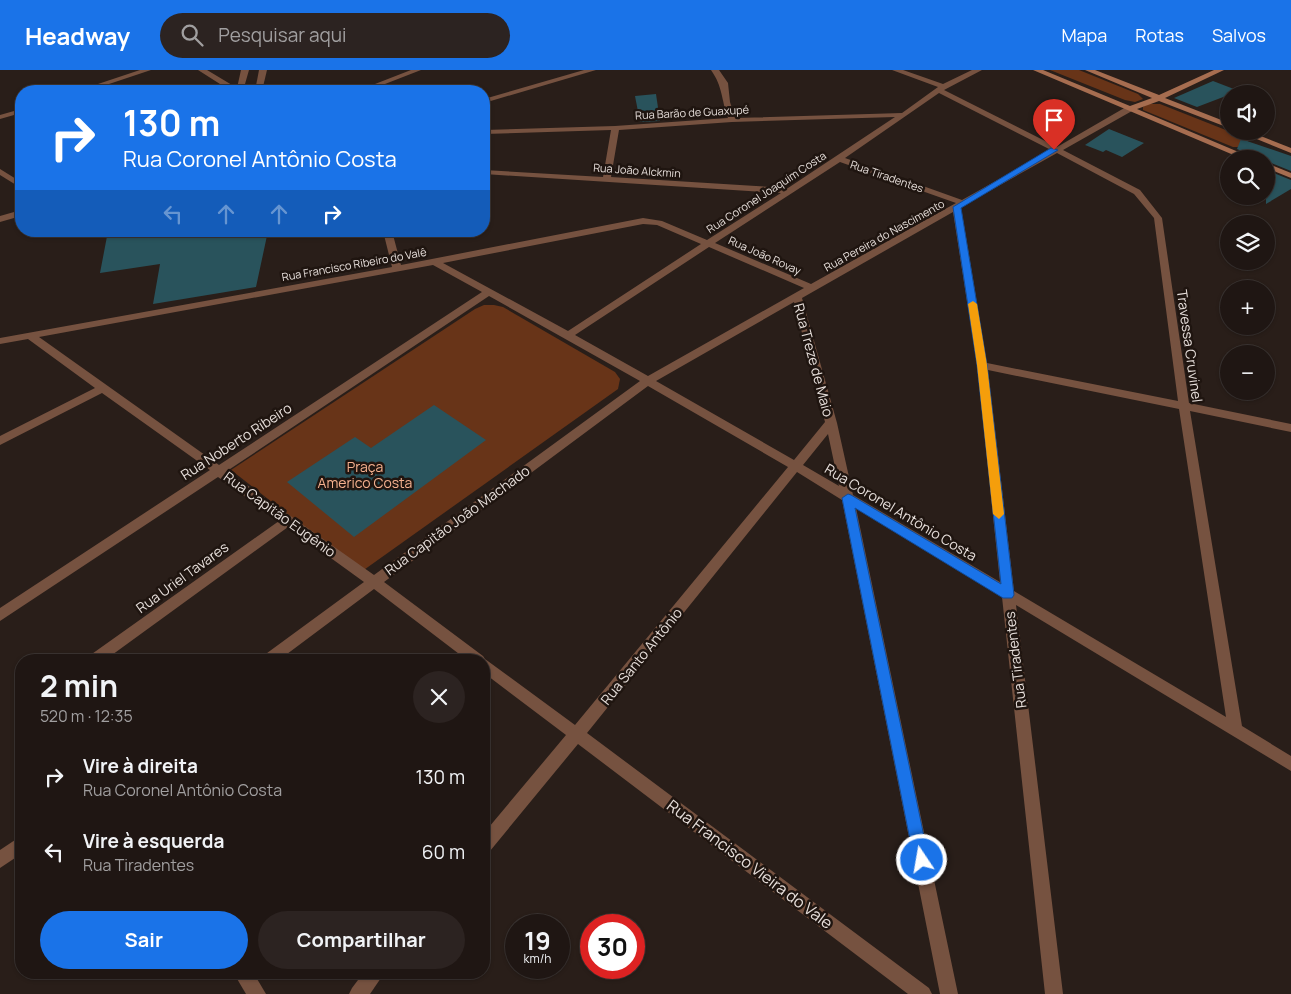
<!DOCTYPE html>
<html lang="pt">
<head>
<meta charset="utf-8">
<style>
  :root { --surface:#1f1613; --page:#2c2321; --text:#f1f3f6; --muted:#a19fa0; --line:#3c3533; --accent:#1a73e8 }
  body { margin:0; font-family:Manrope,sans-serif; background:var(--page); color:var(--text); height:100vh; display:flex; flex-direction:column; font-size:19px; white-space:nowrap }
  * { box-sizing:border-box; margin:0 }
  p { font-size:16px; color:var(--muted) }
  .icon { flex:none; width:28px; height:28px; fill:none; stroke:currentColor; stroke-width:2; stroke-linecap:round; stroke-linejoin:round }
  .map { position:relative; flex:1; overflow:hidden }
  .drawer { position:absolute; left:15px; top:584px; width:475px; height:325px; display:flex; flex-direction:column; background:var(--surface); border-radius:20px; box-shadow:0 1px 4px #0004,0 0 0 1px var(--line) }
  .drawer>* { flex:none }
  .guide { position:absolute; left:15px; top:15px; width:475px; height:152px; border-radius:20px; box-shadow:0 1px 4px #0004,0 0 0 1px var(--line); background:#1a73e8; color:#fff; overflow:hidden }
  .tools { position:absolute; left:1220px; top:15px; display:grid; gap:10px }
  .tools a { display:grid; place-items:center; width:55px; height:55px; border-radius:50%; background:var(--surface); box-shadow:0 1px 4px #0004,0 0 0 1px var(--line); font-size:25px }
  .speed { position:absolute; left:505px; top:844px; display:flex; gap:10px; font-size:25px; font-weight:700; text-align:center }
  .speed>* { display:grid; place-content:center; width:65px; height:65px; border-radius:50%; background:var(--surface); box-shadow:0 1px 4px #0004,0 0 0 1px var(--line); line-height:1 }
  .speed small { font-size:12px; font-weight:400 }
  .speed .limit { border:8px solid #d22; background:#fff; color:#111 }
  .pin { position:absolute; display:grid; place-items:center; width:42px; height:42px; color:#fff; margin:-51px -21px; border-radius:50% 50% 50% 0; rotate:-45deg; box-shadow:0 0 5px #0007 }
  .pin .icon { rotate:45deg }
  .me { position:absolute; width:55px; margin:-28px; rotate:348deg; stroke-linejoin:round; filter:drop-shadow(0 0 4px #0008) }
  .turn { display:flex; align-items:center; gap:18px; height:105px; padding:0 25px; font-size:22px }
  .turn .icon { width:65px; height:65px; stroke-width:2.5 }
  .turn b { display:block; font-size:35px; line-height:42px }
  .lanes { display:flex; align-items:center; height:48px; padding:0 25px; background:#0003; justify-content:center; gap:25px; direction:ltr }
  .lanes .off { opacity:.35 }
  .round { display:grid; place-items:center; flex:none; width:52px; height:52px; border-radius:26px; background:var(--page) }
  .head { display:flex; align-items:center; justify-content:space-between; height:85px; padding:0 25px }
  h1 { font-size:30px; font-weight:700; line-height:38px }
  .primary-button { display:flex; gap:10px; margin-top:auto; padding:10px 25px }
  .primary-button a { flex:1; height:58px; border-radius:30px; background:var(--accent); color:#fff; font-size:20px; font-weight:700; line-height:58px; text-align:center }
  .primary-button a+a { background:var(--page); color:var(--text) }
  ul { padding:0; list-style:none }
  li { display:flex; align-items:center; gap:15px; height:75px; padding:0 25px }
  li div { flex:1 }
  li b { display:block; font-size:19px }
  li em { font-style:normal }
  header { display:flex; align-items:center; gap:30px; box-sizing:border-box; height:70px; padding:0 25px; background:var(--accent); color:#fff }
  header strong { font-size:24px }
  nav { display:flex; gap:28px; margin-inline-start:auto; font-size:18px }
  .search { width:350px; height:45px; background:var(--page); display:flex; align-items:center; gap:12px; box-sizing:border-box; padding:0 18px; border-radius:28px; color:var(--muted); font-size:19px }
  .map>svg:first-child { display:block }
</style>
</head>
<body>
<header>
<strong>Headway</strong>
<div class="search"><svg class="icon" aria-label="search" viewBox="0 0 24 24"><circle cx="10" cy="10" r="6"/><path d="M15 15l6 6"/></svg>Pesquisar aqui</div>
<nav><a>Mapa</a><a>Rotas</a><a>Salvos</a></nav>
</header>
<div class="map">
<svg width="1291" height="924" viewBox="0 0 1291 924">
  <rect width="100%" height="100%" fill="#291e19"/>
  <!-- green -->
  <g fill="#683418">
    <path d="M1050,0H1079L1138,24L1143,29L1135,32L1125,30Z"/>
    <path d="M1148,34H1160L1246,68L1248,72L1238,77H1233L1143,40V37Z"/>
    <path d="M484,235H494L503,237L615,302L620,309L618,319L361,502L231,400L475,239Z"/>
  </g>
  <!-- building -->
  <g fill="#29535c">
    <path d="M1213,11L1239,21L1197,37L1174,28Z"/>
    <path d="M656,24L660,51L640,52L635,26Z"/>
    <path d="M1109,59L1144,73L1122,87L1106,80L1103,82L1085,75Z"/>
    <path d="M1241,69L1291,86V101L1266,91V89H1259L1237,79Z"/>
    <path d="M1266,100L1291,110V119L1266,134Z"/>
    <path d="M108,161H268L256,217L153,234L160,194L100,203Z"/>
    <path d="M434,335L486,370L354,467L287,412L355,367L371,378Z"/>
  </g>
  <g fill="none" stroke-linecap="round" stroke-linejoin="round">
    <!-- minor -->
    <g fill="#765240" fill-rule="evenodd">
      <path d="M140,0H151L88,21H77Z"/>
      <path d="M198,0H207L237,18L241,0H249L243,21H231Z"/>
      <path d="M259,0H267L262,21H255Z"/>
      <path d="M411,0H421L367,21H357Z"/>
      <path d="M584,0H596L484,33V29Z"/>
      <path d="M711,0H719L728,13L730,32L735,48L902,43L938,17L892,0H903L943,14L972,0H982L944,20L1057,77L1126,37H1132V41L1063,80L1140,120L1162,148L1189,333L1291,354V362L1190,341L1242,656L1291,686V701L1016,535L1063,924H1045L1002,527L856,438L958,924H940L842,430L797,402L587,663L929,918L932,924H908L578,674L490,781L484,783V763L566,665L484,603V590H467L374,519L279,590H261L263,586L364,512L288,457L105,590H87L89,586L279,451L218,407L0,551V538L210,400L102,323L0,375V366L95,318L28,269L0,274V268L392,197L383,161H392L401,195L643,148L662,151L707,170L781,123L484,104V100L603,107L611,60L484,64V60L615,56L728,48C721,29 723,17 711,0ZM939,23L1051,80L962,130L845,88ZM895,47L788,118L611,107L619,60L732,52ZM1057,83L1134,124L1154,148L1178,331L987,293L961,137ZM840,92L956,133L811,214L715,173ZM953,142L977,295L1000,512L853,425L837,353L802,228ZM643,154L657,155L701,174L568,261L443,193ZM709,177L804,218L648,306L575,265ZM433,195L482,222L219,395L39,267ZM489,226L640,311L374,505L227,401ZM794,232L825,352L794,390L656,311ZM988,300L1179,339L1226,647L1014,521ZM648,316L788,397L575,655L485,589L483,586L384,512ZM828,364L839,416L803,395Z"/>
      <path d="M21,39V43L0,49V45Z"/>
      <path d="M0,99L21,112V118L0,105Z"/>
      <path d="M21,140V146L0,152V146Z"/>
      <path d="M21,766V784L0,798V780Z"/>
      <path d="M233,902H253L266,924H246Z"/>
      <path d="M364,902H385L370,924H349L352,918Z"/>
    </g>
    <!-- secondary -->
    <g fill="#a66d50" fill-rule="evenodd">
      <path d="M1033,0H1043L1130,36L1152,28L1085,0H1095L1159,25L1214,0H1224L1165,28L1229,53V58L1159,31L1137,39L1255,89H1243Z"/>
      <path d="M1237,61H1248L1291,78V83Z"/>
      <path d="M1266,93L1291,103V108L1266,98Z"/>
    </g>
  </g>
  <!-- route -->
  <path fill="#1a73e8" stroke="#114b97" d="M1051,78L1058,80L961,138L987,295L1014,525L1012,528H1003L855,438L929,790L927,796L922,798L916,796L914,790L842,428L848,424L851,425L1001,514L977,295L953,137Z"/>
  <!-- slow -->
  <path fill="#f59e0b" d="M973,231L977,234L987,295L1004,444L999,449L993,444L977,295L968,234Z"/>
  <g text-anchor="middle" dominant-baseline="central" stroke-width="5" stroke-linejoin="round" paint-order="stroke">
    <!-- far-street labels -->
    <g font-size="11" fill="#e7dfdb" stroke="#1f1510">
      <text transform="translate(692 42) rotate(-3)">Rua Barão de Guaxupé</text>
      <text transform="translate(637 100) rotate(4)">Rua João Alckmin</text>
      <text transform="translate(887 106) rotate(19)">Rua Tiradentes</text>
      <text transform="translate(766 122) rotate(-33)">Rua Coronel Joaquim Costa</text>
      <text transform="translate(884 165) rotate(-29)">Rua Pereira do Nascimento</text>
      <text transform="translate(765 185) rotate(24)">Rua João Rovay</text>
      <text transform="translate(354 194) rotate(-10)">Rua Francisco Ribeiro do Valê</text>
    </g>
    <!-- street labels -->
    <g font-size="14" fill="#e7dfdb" stroke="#1f1510">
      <text transform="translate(1190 276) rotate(82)">Travessa Cruvinel</text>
      <text transform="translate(814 290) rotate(75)">Rua Treze de Maio</text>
      <text transform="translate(236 371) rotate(-33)">Rua Noberto Ribeiro</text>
      <text transform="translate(901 442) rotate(31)">Rua Coronel Antônio Costa</text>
      <text transform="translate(280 444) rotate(36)">Rua Capitão Eugênio</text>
      <text transform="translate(457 450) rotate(-36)">Rua Capitão João Machado</text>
      <text transform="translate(182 507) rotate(-36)">Rua Uriel Tavares</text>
      <text transform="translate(641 586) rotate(-51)">Rua Santo Antônio</text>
      <text transform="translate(1015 590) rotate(-97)">Rua Tiradentes</text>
    </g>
    <!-- park labels -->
    <g font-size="14" fill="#f5b18f" stroke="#1f1510">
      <text x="365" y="396">Praça<tspan x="365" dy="16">Americo Costa</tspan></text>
    </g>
    <!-- near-street labels -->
    <g font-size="16" fill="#e7dfdb" stroke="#1f1510">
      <text transform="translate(750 794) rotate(37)">Rua Francisco Vieira do Vale</text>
    </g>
  </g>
</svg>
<div class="tools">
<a><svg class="icon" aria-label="sound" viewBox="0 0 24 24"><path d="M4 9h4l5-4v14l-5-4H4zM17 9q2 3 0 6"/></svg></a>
<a><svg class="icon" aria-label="search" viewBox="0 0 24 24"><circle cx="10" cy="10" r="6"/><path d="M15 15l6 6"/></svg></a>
<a><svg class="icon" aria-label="layers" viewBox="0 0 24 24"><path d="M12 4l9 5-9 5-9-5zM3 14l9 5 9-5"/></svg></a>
<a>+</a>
<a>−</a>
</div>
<div class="speed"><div>19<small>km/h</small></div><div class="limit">30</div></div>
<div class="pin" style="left:1054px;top:80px;background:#d93025"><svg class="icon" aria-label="arrive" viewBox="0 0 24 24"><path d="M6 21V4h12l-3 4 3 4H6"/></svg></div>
<svg class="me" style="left:922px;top:790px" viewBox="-20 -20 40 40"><circle r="17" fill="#1a73e8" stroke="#fff" stroke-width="3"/><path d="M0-11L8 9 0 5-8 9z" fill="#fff"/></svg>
<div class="guide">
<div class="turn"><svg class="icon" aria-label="right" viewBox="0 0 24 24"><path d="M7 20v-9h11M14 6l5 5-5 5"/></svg><div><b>130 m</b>Rua Coronel Antônio Costa</div></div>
<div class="lanes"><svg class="icon off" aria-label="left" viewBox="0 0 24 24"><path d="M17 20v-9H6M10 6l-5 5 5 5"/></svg><svg class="icon off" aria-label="ahead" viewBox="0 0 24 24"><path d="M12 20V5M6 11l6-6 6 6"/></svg><svg class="icon off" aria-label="ahead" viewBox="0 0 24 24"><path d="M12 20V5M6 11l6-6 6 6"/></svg><svg class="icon" aria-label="right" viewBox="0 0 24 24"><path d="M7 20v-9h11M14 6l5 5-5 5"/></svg></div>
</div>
<section class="drawer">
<div class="head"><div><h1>2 min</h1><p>520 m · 12:35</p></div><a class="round"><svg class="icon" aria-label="close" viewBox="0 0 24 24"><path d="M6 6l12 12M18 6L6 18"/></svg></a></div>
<ul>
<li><svg class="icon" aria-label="right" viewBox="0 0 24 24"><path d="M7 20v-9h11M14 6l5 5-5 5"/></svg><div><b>Vire à direita</b><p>Rua Coronel Antônio Costa</p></div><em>130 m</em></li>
<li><svg class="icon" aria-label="left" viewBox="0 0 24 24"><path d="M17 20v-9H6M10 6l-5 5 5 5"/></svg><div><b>Vire à esquerda</b><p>Rua Tiradentes</p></div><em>60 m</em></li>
</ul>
<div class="primary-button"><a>Sair</a><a>Compartilhar</a></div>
</section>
</div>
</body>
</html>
